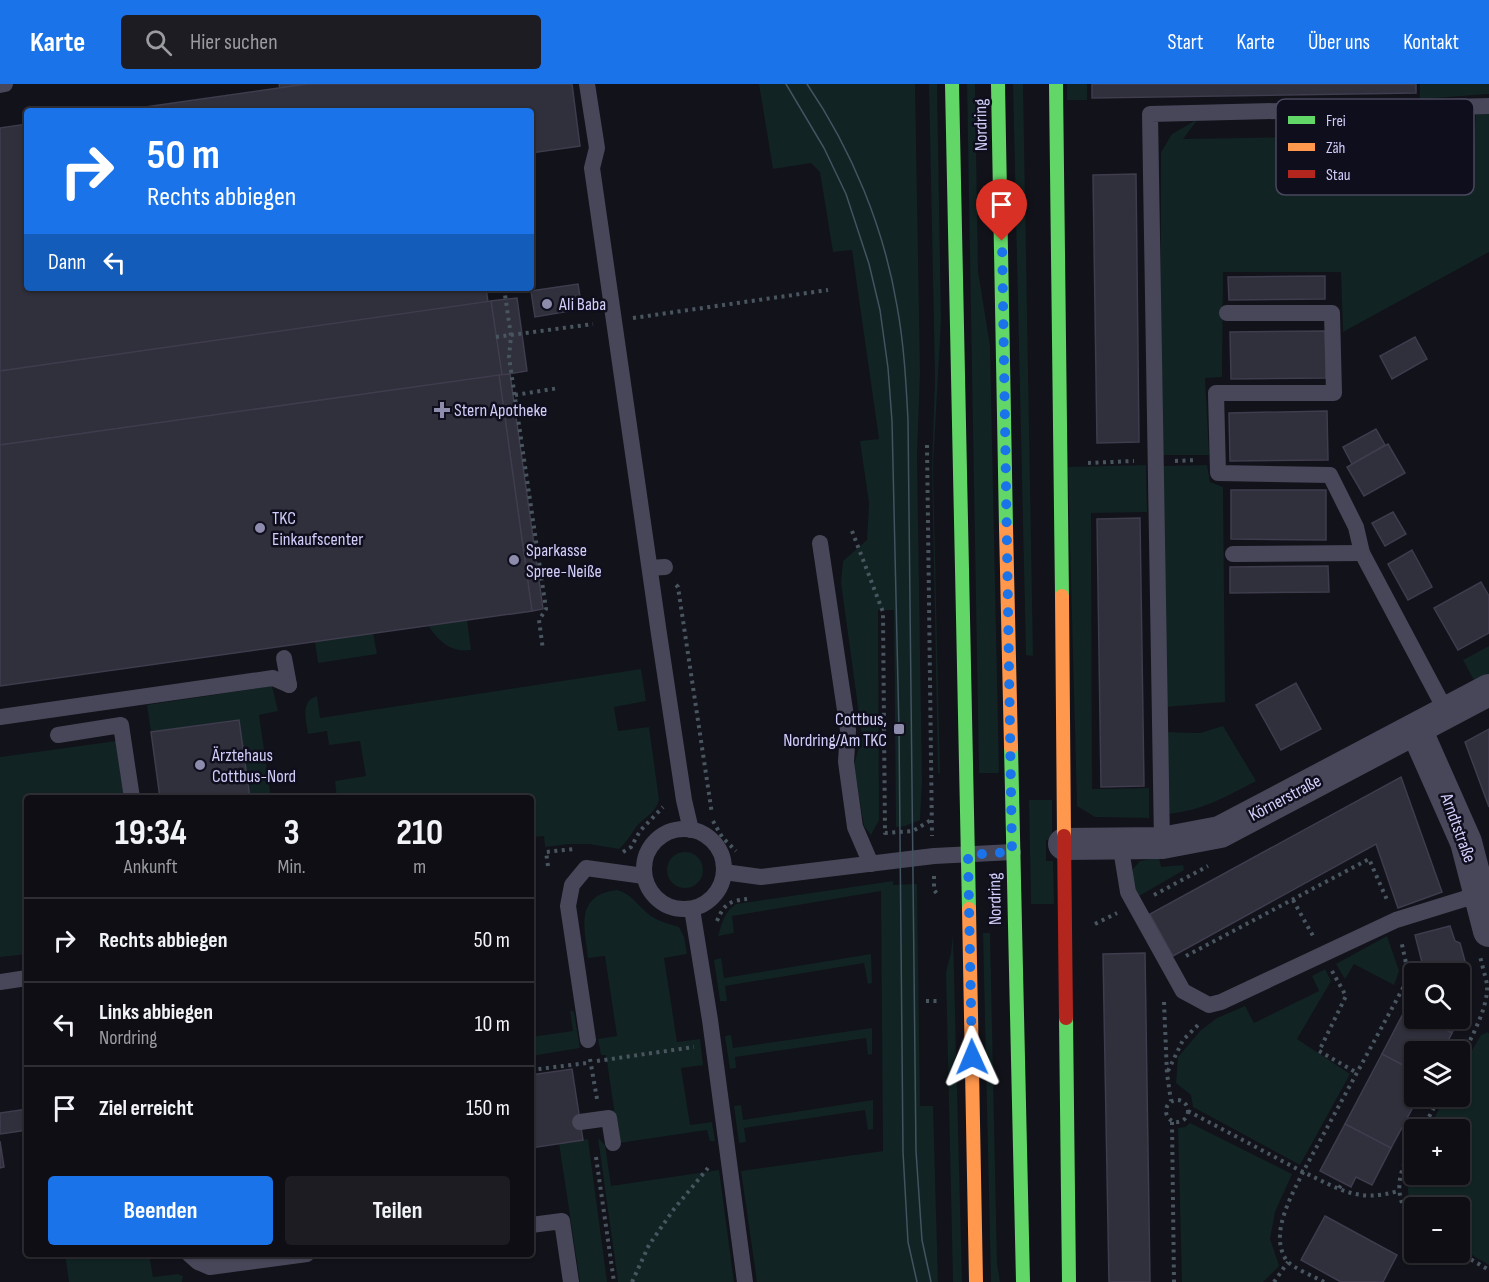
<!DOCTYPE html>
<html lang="de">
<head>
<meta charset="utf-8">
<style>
  :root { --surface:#0e0e14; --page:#1c1c22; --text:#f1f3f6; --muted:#9b9ca0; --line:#2e2e34; --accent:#1a73e8 }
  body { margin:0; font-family:"Sofia Sans Condensed",sans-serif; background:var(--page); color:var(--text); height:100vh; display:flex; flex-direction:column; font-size:22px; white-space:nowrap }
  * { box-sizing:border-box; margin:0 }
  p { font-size:20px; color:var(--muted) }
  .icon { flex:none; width:33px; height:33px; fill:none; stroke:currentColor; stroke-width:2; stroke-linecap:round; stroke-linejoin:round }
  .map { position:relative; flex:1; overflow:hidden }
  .sheet { position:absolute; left:24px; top:711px; width:510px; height:462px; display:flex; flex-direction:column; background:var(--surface); border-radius:6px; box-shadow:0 2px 4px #0004,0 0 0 2px var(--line) }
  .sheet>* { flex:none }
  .guide { position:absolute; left:24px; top:24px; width:510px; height:183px; border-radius:6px; box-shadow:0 2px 4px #0004,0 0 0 2px var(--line); background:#1a73e8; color:#fff; overflow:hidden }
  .tools { position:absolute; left:1404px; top:879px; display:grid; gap:12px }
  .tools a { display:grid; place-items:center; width:66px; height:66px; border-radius:6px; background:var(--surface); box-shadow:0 2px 4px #0004,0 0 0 2px var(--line); font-size:30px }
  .pin { position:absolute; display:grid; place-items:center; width:51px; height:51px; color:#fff; margin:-62px -26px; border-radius:50% 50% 50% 0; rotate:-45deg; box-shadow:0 0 6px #0007 }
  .pin .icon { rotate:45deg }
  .me { position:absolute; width:66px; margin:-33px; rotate:359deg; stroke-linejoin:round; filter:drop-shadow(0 0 4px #0008) }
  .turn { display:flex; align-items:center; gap:21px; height:126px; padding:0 24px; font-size:27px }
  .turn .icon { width:78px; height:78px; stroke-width:2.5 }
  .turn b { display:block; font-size:42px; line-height:51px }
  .then { display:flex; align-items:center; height:57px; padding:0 24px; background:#0003; gap:12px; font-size:22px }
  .eta { display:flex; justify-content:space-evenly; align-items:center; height:102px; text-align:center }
  .eta b { font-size:36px; font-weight:700; line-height:42px }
  .action { display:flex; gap:12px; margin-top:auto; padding:12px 24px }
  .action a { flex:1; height:69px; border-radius:6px; background:var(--accent); color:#fff; font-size:24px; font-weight:700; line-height:69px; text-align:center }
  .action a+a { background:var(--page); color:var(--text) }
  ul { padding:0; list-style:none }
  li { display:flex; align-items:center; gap:18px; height:84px; padding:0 24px; border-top:2px solid var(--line) }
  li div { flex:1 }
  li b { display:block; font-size:22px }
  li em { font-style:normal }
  header { display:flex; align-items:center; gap:36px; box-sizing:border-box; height:84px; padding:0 30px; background:var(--accent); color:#fff }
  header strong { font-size:28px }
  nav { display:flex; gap:33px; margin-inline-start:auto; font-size:21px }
  .search { width:420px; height:54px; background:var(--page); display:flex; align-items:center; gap:15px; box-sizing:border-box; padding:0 21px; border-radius:6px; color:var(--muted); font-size:22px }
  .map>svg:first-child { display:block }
</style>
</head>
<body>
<header>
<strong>Karte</strong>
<div class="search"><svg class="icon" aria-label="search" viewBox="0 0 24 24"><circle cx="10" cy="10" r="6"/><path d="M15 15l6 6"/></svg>Hier suchen</div>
<nav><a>Start</a><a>Karte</a><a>Über uns</a><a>Kontakt</a></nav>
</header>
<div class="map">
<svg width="1489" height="1198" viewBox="0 0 1489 1198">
  <rect width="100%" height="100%" fill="#12121a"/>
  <!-- green -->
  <g fill="#112323">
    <path d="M759,0H915L920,288L917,371L922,698L920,736L905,742L896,743L894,526H878L879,736L871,751L864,742L854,681L862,652L841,499L843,477L867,456L869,419L860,357L879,355L852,166L833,168L820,88L811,79L773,85Z"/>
    <path d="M929,0H937L941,236L933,383L940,689H938L932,383L935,294Z"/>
    <path d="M967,0H975L978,187L990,262L999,689H979Z"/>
    <path d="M1013,0H1023L1033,572L1026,571Z"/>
    <rect x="1067" y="0" width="20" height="16"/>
    <path d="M1420,0H1489V10L1420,15Z"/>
    <path d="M1476,28H1489V168L1343,248L1341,188H1223L1222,293L1205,294L1209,371H1160L1161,68L1172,50L1198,35L1183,55L1405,51L1425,32L1445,31V56L1474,57Z"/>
    <path d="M1146,381L1147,428L1091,429L1092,705L1149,704V734L1095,733L1077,722L1068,383Z"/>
    <path d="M1207,381L1210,398L1223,403L1225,618L1165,623L1161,382Z"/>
    <path d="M467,536L471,566C451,569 438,557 428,541Z"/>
    <path d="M373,549L377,570L318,579L315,557Z"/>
    <path d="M1489,562V590L1475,598L1463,576Z"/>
    <path d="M641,585L646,617L614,623L618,647L649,643L659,716C656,728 645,733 637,742C631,750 627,758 619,765L589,760H569L545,763L544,752L531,753V714H337L335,697L366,692L360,657L329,661L327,647L308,650C306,636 300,617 317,612L320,634Z"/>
    <path d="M272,602L278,627L259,631L271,714H250L238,636L151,648L147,621Z"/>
    <path d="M1223,642L1256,697C1227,712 1200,728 1166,730L1163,648L1200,649Z"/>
    <path d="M116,657L124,714H27V870L0,873V673Z"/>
    <path d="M1029,716H1052V755L1046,756V777H1053L1054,820H1031Z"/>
    <circle cx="685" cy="786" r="18"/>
    <path d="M1159,774L1161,783L1183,781L1184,786L1139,812L1131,798L1133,785L1140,777Z"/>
    <path d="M893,797V801L917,800L920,1022H933L938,1198H757L741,1087L883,1067L881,807L732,832L734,849L718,852C722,839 724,828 736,820Z"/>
    <path d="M617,806C632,811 633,816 644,826C653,836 666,839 679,843L684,853L687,870L664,874L677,958L700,955L703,981L681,984L690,1041L712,1038L715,1057H710L707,1046L619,1059L606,971H601L598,955L617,952L605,872L588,874C584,843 575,811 617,806Z"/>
    <path d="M983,849H990L997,1179L1000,1198H991Z"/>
    <path d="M953,850L962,1198H953L946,888L951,869Z"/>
    <path d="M1387,852L1399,887L1394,901L1354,880L1345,895L1336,880Z"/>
    <path d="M871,870L872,899L868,900L864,879L725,902L727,917H720L714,876L721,874L724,894Z"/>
    <path d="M1325,885L1331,897L1297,955L1350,990L1300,1081L1193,1023L1191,1011L1176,999L1178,973L1201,946L1217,934L1245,922L1254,939L1319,907L1312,892Z"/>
    <path d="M570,926L574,928L580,964L531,972V953L573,947Z"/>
    <path d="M872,944V970L868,971L866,954L735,973L736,984L730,985L725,952L731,951L733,964Z"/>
    <path d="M1488,948L1489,950V1181L1460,1164V1124H1414V1128C1405,1111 1407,1094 1414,1077V1090H1460V1046L1429,1045L1445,1013L1460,1012V987L1481,951Z"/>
    <path d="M873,1016V1045L868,1046L865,1026L744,1044L746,1058L739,1059L734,1022L741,1021L743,1036Z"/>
    <path d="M1190,1039L1292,1090L1275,1128L1270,1155L1279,1182L1263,1198H1182L1178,1044L1185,1043Z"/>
    <path d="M598,1054L605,1061L611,1102L719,1086L734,1198H618Z"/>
    <path d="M588,1055L607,1198H580L559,1059Z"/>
    <path d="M65,1170H149L153,1193L178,1190L183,1192L182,1198H69Z"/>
  </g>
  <!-- building -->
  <g fill="#302f3c" stroke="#3e3c4d" stroke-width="1.5">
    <path d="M279,0H307L280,4Z"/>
    <path d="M307,0H572L580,62L531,69V27H117Z"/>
    <path d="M1092,0H1416V9L1092,14Z"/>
    <path d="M27,40V204H486L488,218L0,287V44Z"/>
    <path d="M1136,90L1139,358L1097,359L1093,91Z"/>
    <path d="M1325,192V215L1229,216L1228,193Z"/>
    <path d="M578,200L582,225L535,233L531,207Z"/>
    <path d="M517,214L527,287L502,291L491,217Z"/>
    <path d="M491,217L502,291L0,361V287Z"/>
    <path d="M1325,247L1326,294L1231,295L1230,248Z"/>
    <path d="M1415,253L1427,275L1392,295L1380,272Z"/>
    <path d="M510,290L543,525L532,527L499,291Z"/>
    <path d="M499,291L532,527L0,602V361Z"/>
    <path d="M1327,327L1328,376L1230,377L1229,329Z"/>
    <path d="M1376,345L1385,361L1352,380L1343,363Z"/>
    <path d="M1388,360L1405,389L1364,412L1347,383Z"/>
    <path d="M1231,406H1326V456L1231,455Z"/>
    <path d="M1393,428L1406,450L1385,462L1372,439Z"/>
    <path d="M1140,434L1144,702L1101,703L1097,435Z"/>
    <path d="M1412,466L1432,503L1408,516L1388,480Z"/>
    <path d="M1328,482L1329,508L1230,509V483Z"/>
    <path d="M1481,498L1489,512V549L1458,566L1434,524Z"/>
    <path d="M1296,599L1321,645L1281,666L1256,621Z"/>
    <path d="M239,636L250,714H160L151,648Z"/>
    <path d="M1489,645V723L1465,658Z"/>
    <path d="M1401,693L1442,808L1398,824L1376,760L1173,872L1150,830Z"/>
    <path d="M1450,842L1455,857L1460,859L1470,895L1463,912L1468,913L1460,932V890H1422L1424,886L1415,851Z"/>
    <path d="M1145,869L1150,1198H1109L1103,870Z"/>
    <path d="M1414,905V929L1406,924Z"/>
    <path d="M1406,924L1414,929V934H1425L1452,949L1442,968H1414V987L1382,970Z"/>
    <path d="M1425,934H1459L1452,949Z"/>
    <path d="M1382,970L1414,987V1012H1419L1391,1064L1345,1040Z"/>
    <path d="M572,985L583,1056L531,1064V991Z"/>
    <path d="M27,1025V1046L0,1050V1029Z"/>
    <path d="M1345,1040L1391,1064L1372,1101L1356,1093L1351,1103L1320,1087Z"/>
    <path d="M0,1057L4,1083L0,1084Z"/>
    <path d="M1325,1132L1397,1171L1383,1198H1341L1301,1176Z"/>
  </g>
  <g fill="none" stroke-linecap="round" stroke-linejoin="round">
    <!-- path -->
    <g stroke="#495660" stroke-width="4" stroke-dasharray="3 4.5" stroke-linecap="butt">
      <path d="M504,204L511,252L509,273L546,525L539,536L543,566"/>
      <path d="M633,234L828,206"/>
      <path d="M496,253L593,240"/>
      <path d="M515,311L559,304"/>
      <path d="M927,361L932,752"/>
      <path d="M1175,377L1197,376"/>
      <path d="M1088,379L1134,377"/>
      <path d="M852,447L883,528L885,749L913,747L931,736"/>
      <path d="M676,501L678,503L712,730"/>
      <path d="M713,737L722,753L736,767"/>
      <path d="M623,768L631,763L640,747L663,723"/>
      <path d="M548,782L546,768L574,765"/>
      <path d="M934,792V806L938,811"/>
      <path d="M1154,811L1208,782"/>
      <path d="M1293,816L1313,852"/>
      <path d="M717,837C724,820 729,817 747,815"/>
      <path d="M1095,840L1117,829"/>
      <path d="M1186,872L1369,775L1388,818"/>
      <path d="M1332,887L1346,912L1319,967L1357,989"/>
      <path d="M926,917H940"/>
      <path d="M1164,918L1167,990L1171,1017"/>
      <path d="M590,975L597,1015"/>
      <path d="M1460,976C1470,956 1489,923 1487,900C1485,891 1482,881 1480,872"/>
      <path d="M597,977L694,963"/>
      <path d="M531,986L587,979"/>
      <path d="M1168,987L1183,956L1200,939"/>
      <circle cx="1177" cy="1027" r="11"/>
      <path d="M1188,1027L1303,1088L1409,893L1401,856"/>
      <path d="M1172,1038L1174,1198"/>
      <path d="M1422,1046L1440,1012"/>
      <path d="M1414,1059C1397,1092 1392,1110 1414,1141"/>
      <path d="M596,1073L614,1198"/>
      <path d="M1339,1104L1343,1099"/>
      <path d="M1458,1168L1489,1186"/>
      <path d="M632,1198L649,1161L674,1125L708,1084"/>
      <path d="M1274,1198L1288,1178"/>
      <path d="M1324,1198C1315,1193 1293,1184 1287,1177C1268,1151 1292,1111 1303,1088C1340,1105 1357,1119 1398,1107"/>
    </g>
    <!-- lane -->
    <g stroke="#474759" stroke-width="16">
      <path d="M587,0L597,64L592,84L659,550L684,716L691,746"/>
      <path d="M0,1L5,0"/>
      <path d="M1227,229H1332L1334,309H1216L1218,389L1330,391L1356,443L1362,469L1447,629"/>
      <path d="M820,459L848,646L846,678L855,743L871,780"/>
      <path d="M1233,470L1362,469"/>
      <path d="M650,484L665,483"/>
      <path d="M284,574L289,601"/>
      <path d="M0,633L273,594L289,601"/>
      <path d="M58,651L121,641L132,714"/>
      <circle cx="684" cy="785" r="40"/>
      <path d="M1120,759L1128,808L1183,907L1209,921L1221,918L1396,836L1480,810"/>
      <path d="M1162,759L1150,30L1489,22"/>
      <path d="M724,788L761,793L934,772L1013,768"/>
      <path d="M692,825L710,936L745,1198"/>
      <path d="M0,898L27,894"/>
      <path d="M588,956L568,822L572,801L586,784L644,792"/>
      <path d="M580,1038L609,1034L613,1059"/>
      <path d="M531,1141L562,1137L571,1198"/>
      <path d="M189,1170L198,1178L210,1183L307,1170"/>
    </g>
    <!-- street -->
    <g stroke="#474759" stroke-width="32">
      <path d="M1416,645L1466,758L1489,847"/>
      <path d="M1064,760L1162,759L1220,748L1489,606"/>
    </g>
    <!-- fast -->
    <g stroke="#63d668" stroke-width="14">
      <path d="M952,0L969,825"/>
      <path d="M998,0L1006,443"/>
      <path d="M1056,0L1062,512"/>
      <path d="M1011,663L1023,1198"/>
      <path d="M1066,934L1069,1198"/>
    </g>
    <!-- slow -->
    <g stroke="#ff974d" stroke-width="14">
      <path d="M1006,443L1011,663"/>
      <path d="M1062,512L1064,752"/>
      <path d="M969,825L976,1198"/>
    </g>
    <!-- jam -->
    <path stroke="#b3261e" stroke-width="14" d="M1064,752L1066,934"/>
    <!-- tram -->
    <g stroke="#415460" stroke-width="1.5">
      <path d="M786,0L824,64L846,110L869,180L880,226L888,284L892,337L899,645L903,1068L908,1158L917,1198"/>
      <path d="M807,0C852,66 884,144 897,222C904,260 906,298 908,336L916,1067L922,1156L931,1198"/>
    </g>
  </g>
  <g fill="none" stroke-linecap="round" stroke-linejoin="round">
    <!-- route -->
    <path stroke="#1a73e8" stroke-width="10" stroke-dasharray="0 18" d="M972,973L968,771L1012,768L1002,157"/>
  </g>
  <!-- markers -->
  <g fill="#8e8cac" stroke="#0f0e1d" stroke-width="2">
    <circle cx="547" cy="220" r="6"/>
    <path d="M439 317h6v6h6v6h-6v6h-6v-6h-6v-6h6z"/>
    <circle cx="260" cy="444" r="6"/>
    <circle cx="514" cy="476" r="6"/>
    <rect x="893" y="639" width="12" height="12" rx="3"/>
    <circle cx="200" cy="681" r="6"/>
  </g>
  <g text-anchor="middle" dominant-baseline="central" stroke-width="5" stroke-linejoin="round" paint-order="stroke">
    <!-- street labels -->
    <g font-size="18" fill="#d1cefa" stroke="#0f0e1d">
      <text transform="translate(981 41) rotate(-91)">Nordring</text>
      <text transform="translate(1285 714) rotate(-28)">Körnerstraße</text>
      <text transform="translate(1458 744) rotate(70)">Arndtstraße</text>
      <text transform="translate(995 815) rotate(-91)">Nordring</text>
    </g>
    <!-- poi labels -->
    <g font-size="18" fill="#d1cefa" stroke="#0f0e1d" text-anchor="start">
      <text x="559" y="220">Ali Baba</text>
      <text x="454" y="326">Stern Apotheke</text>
      <text x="272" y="434">TKC<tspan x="272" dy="21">Einkaufscenter</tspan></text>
      <text x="526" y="466">Sparkasse<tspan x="526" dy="21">Spree-Neiße</tspan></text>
      <text x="887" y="635" text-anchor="end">Cottbus,<tspan x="887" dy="21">Nordring/Am TKC</tspan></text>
      <text x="212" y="671">Ärztehaus<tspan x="212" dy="21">Cottbus-Nord</tspan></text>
    </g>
  </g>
  <!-- legend -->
  <rect x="1276" y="15" width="198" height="96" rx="9" fill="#0f0e1d" stroke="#49485f" stroke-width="1.5"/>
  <rect x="1288" y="32" width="27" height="8" fill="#63d668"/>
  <rect x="1288" y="59" width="27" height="8" fill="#ff974d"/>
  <rect x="1288" y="86" width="27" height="8" fill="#b3261e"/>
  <g font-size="16" fill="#d1cefa">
    <text x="1326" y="42">Frei</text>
    <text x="1326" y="69">Zäh</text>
    <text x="1326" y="96">Stau</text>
  </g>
</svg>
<div class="tools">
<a><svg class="icon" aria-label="search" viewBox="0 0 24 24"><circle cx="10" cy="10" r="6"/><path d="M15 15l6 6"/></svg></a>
<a><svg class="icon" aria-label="layers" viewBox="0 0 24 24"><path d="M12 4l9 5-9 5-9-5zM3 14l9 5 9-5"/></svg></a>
<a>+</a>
<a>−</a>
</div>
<div class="pin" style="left:1002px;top:157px;background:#d93025"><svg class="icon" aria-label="arrive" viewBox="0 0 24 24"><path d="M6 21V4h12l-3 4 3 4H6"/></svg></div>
<svg class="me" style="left:972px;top:973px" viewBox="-20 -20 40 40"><path d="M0-17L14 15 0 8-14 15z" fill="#1a73e8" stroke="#fff" stroke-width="4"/></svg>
<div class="guide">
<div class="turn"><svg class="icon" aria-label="right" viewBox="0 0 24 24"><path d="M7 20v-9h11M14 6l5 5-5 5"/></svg><div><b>50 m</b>Rechts abbiegen</div></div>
<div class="then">Dann<svg class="icon" aria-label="left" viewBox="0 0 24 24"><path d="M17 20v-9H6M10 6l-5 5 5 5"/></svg></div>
</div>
<section class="sheet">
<div class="eta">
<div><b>19:34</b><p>Ankunft</p></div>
<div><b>3</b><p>Min.</p></div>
<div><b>210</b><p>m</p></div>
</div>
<ul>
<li><svg class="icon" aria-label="right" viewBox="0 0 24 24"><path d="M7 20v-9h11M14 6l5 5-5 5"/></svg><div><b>Rechts abbiegen</b></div><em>50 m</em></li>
<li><svg class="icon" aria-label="left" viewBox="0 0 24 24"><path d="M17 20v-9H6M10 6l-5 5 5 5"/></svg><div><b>Links abbiegen</b><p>Nordring</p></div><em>10 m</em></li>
<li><svg class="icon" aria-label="arrive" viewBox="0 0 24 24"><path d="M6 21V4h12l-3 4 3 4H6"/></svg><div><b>Ziel erreicht</b></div><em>150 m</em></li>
</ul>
<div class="action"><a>Beenden</a><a>Teilen</a></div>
</section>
</div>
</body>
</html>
